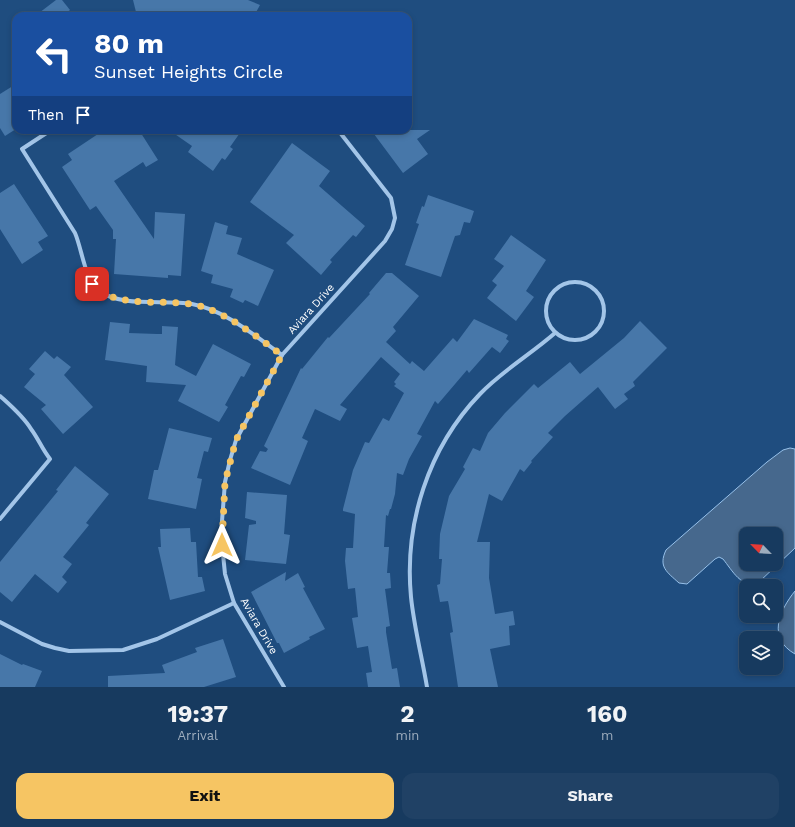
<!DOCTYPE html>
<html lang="en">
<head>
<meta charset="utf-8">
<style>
  :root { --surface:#173a5f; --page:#204165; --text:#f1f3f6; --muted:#9eadbd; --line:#365474; --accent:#f6c563 }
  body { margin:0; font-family:"Work Sans",sans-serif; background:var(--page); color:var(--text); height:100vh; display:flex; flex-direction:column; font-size:15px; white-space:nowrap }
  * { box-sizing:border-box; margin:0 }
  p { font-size:13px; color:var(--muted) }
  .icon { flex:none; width:22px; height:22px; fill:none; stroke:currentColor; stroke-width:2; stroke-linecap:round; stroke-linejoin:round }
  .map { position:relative; height:687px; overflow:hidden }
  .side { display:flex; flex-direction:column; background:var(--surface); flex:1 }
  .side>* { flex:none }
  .banner { position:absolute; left:12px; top:12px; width:400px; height:122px; border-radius:12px; box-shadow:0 2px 6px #0003,0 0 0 1px var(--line); background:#1a4fa0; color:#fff; overflow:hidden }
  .needle { width:26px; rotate:295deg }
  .tools { position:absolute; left:739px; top:527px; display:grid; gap:8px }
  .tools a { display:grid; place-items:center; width:44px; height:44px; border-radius:8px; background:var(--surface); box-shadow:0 2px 6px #0003,0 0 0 1px var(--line); font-size:20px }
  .pin { position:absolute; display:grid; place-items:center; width:34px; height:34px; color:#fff; margin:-17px; border-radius:8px; box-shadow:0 2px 6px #0006 }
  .me { position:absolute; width:44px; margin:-22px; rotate:0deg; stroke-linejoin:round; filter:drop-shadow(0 0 3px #0008) }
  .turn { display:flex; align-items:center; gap:14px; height:84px; padding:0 16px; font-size:18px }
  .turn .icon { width:52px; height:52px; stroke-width:2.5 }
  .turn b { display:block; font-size:28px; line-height:34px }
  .then { display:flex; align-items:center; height:38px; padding:0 16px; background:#0003; gap:8px; font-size:15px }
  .eta { display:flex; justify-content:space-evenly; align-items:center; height:68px; text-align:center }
  .eta b { font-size:24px; font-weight:700; line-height:28px }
  .button { display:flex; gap:8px; margin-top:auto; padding:8px 16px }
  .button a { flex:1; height:46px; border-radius:12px; background:var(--accent); color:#111; font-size:16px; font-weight:700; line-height:46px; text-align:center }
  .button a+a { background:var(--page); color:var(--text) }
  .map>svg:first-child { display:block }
</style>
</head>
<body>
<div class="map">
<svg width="795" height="687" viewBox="0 0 795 687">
  <rect width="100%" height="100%" fill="#1f4d7f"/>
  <!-- water -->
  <g fill="#46688d" stroke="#97c1ea" fill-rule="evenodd">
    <path d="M790,448L795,449V548L759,582C742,590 732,570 723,559L719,557L715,559L687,584L679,583C667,572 658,567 666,550L767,462L783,450ZM746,534H776V564H746Z"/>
    <path d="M795,591V654C767,638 779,611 795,591Z"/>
  </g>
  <!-- building -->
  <g fill="#4777a9">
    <path d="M56,0H62L70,10L62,16H35Z"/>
    <path d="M133,0H248L260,5L254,16H137Z"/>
    <path d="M16,84V129L5,136L0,128V94Z"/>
    <path d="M104,130H139L158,160L146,167L143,162L114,181L154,239L155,212L185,214L181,276L168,275V278L114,274L116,239H113V230L96,206L90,210L62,167L72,160L68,154Z"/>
    <path d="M169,130H242L230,147L233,149L225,160L222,158L213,171L188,152L192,146Z"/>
    <path d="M371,130H430L417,139L428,154L403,173Z"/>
    <path d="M292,143L330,171L319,186L365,226L356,237L353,235L330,260L332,262L321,275L286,243L294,235L250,202Z"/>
    <path d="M14,184L48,236L38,242L43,250L22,264L0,229V193Z"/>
    <path d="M428,195L474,211L470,223L464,222L460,235L455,236L441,277L405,265L419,224L416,223L422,206L424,207Z"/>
    <path d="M215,222L228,226L226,234L242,238L237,254L274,270L258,306L245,300L243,303L230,297L233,289L211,283L213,275L201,271Z"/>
    <path d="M511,235L546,260L526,291L534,297L516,321L487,298L497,285L492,281L504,266L494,259Z"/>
    <path d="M386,273H392L419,296L393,327L396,331L386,342L410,364L412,361L424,371L453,338L457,342L474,319L508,335L506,339L509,341L500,353L492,347L469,373L467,370L438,404L435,401L417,434L422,436L409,459L403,475L397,473L395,494L391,509H390L388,516L386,515L384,547H389L387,573H390L391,588L385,589L390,626L386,627V632L392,669L397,668L400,687H368L366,673L372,672L368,646L357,648L352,618L358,617L355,588L348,589L345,561L346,548H353L355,514L343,511V509L353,470L365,442L369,443L383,418L389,421L404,393L394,386L396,384L394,382L400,374L381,357L340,405L347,409L340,421L315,409L302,438L308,441L290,485L251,468L260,451L266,452L268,449L264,446L301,368L302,369L328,337L329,338L370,294L369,293Z"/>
    <path d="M640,321L667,348L633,382L635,386L624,394L628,399L615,409L598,387L565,416L548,433L553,437L531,461L532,462L524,472L520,469L502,501L489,494L477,542H490L489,578L495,614L513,611L515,625L509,626L510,645L490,649L498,687H458L450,633L453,632L449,606L448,601L440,602L437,585L440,584L442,559H439L440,534L449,496L465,469L463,467L473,448L480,451L488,433L505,413L534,384L538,388L570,362L580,374L624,338Z"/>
    <path d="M110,322L130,324L129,333L157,334H162V326L178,327L175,365L196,376L213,344L251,364L244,377L241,376L225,405L228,407L219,422L178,401L186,385L146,382L147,366L105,360Z"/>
    <path d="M45,351L54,359L57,356L71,367L64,375L93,407L63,434L41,409L46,405L24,387L35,374L29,369Z"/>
    <path d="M169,428L212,438L208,452L204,451L197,478L202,479L196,509L148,499L154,470H158Z"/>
    <path d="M75,466L109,494L86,523L89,525L63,557L72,564L62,577L67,582L58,593L35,574L12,602L0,592V562L58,491L56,490Z"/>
    <path d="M247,492L287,495L284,534L290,535L286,564L245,560L249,525L256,524V521L245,518Z"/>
    <path d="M190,528L191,542H196L198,577H202L205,591L170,600L158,547H161L160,529Z"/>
    <path d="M286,572L285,581L298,573L305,587L303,588L325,629L309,637L310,639L284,653L279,643H277L251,592Z"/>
    <path d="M223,639L236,677L204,687H108V676L165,673L162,665L197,652L195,648Z"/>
    <path d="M0,654L22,665L23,664L42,671L35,687H0Z"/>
  </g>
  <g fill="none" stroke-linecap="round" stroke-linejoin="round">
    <!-- minor -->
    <g stroke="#a3c5e8" stroke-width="4">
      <path d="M51,130L22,149L75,233C82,249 85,281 99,291C123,308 165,299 192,304C225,310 255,336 282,355"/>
      <circle cx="575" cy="311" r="29"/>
      <path d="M0,396C11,406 23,416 31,429C38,438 42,449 50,459L0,519"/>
      <path d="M0,622L42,644L55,648L69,651L123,650L157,639L234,603"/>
      <path d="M284,687L234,603L225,574L221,534L225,482L230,460L236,440L282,355L385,241L392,229L395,218L391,198L338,130"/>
      <path d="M427,687C422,657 414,627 411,597C404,524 428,448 480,394C502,371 531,354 555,333"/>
    </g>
  </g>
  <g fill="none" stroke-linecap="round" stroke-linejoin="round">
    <!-- route -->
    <path stroke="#f6c563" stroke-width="7" stroke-dasharray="0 12.6" d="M92,284C119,313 172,295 206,308C234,318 258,338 282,355L236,440L225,482L222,545"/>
  </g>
  <g text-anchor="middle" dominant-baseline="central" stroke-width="3.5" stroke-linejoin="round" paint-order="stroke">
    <!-- street labels -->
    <g font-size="11" fill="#fff" stroke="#1f4d7f">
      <text transform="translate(311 309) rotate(-48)">Aviara Drive</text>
      <text transform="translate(259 626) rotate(60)">Aviara Drive</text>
    </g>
  </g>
</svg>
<div class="tools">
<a><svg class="needle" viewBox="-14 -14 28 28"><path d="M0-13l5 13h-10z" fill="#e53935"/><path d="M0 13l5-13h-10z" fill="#9eadbd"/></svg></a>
<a><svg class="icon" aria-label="search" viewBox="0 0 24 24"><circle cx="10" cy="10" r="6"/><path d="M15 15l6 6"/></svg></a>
<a><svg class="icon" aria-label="layers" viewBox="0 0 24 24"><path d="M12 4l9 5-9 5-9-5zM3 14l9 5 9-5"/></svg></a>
</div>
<div class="pin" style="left:92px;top:284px;background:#d93025"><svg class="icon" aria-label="arrive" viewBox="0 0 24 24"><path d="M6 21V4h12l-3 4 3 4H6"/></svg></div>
<svg class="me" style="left:222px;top:545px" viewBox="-20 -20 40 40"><path d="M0-17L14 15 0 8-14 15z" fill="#f6c563" stroke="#fff" stroke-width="4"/></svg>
<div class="banner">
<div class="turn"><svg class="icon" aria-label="left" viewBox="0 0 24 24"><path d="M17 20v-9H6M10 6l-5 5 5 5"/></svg><div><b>80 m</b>Sunset Heights Circle</div></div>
<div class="then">Then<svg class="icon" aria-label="arrive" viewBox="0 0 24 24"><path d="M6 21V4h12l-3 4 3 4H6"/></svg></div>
</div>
</div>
<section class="side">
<div class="eta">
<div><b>19:37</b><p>Arrival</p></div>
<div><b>2</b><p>min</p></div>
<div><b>160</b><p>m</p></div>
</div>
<div class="button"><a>Exit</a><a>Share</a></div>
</section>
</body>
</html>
